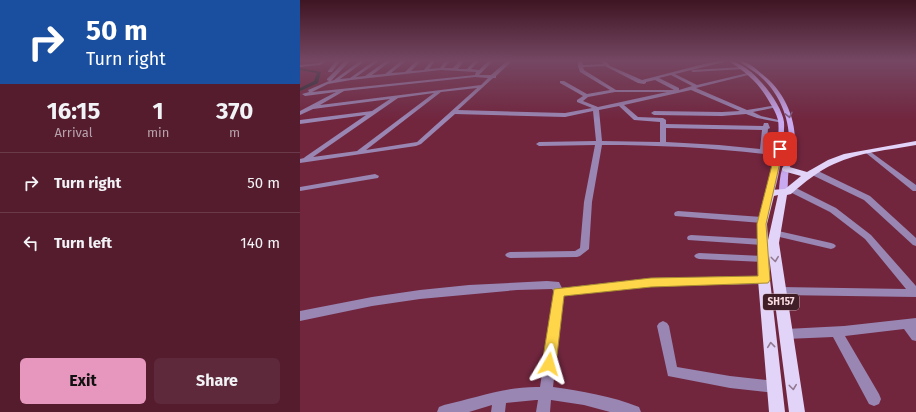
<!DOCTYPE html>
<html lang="en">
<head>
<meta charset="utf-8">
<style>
  :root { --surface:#551c2e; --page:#5e293a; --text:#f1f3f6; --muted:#b6a1aa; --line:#6b3a4a; --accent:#e797bd }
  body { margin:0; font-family:"Fira Sans",sans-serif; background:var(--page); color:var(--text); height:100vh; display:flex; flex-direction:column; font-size:15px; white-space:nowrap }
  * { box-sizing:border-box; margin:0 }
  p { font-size:13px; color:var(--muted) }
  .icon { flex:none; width:22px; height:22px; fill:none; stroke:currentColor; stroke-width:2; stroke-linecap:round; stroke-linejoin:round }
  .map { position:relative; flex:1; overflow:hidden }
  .panel { display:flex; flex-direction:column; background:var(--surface); width:300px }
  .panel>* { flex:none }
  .guide { background:#1a4fa0; color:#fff; overflow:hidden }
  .pin { position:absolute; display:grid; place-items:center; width:34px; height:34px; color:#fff; margin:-17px; border-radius:8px; box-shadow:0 2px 6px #0006 }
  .me { position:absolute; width:44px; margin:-22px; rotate:7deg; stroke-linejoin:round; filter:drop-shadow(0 0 3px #0008) }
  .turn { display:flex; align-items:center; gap:14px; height:84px; padding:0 20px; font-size:18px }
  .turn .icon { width:52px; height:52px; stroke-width:2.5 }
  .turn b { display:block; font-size:28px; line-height:34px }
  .eta { display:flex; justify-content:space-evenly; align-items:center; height:68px; text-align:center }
  .eta b { font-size:24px; font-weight:700; line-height:28px }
  .cta { display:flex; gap:8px; margin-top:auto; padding:8px 20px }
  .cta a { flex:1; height:46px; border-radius:6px; background:var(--accent); color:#111; font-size:16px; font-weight:700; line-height:46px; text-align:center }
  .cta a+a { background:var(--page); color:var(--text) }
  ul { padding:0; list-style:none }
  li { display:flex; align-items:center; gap:12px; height:60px; padding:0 20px; border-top:1px solid var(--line) }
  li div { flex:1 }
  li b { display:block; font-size:15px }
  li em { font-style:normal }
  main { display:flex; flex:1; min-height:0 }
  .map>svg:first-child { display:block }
</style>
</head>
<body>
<main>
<section class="panel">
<div class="guide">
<div class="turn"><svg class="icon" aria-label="right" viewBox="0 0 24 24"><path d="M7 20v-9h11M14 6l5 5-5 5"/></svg><div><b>50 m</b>Turn right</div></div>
</div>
<div class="eta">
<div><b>16:15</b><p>Arrival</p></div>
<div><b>1</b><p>min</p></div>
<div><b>370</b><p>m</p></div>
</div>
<ul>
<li><svg class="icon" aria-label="right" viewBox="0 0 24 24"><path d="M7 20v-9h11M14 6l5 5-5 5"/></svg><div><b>Turn right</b></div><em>50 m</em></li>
<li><svg class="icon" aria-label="left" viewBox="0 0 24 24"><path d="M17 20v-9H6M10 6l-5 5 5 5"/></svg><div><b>Turn left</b></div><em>140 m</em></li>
</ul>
<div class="cta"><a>Exit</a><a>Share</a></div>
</section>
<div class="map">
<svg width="616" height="412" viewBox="0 0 616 412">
  <rect width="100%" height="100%" fill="#71263e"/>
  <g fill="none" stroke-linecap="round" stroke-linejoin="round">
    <!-- canal -->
    <path fill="#172f2c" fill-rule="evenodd" d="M0,68L21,72L18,83L0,91V88L14,81L17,73L0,70Z"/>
    <!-- street -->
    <g fill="#9986b3" fill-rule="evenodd">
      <path d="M21,61H27L20,65L0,67V65L19,63Z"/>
      <path d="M36,61H40L32,72H28V71Z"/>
      <path d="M45,61H50L31,81L34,80L60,61H65L40,79L50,78L74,61H79L56,77L65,76L86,61H91L72,75L85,74L101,61H106L91,73L105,72L116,61H121L111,71L124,70L131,61H135L129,69L140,68L145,61H150L144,68H153L159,61H164L158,69H167L174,61H179L171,69L179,70L188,61H193L179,75H191L207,61H212L196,76V78H193L158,110L265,113L292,108L277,102V100L283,96L260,83V81H264L287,94L310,90L280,72L278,66V61H282L283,65L303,64L301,61H306L310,66L342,80L404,64L418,61H429L375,74L397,85L452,72V74L396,88L447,110L477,105V107L453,112L461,116L483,121V123L457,118L446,114L422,116L354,115L351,113L354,111L422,112L440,111L391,90L324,105L338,117L363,118L366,120V124L463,126L464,123H468L470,128L468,129L466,150L479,152L482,154L479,156C420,148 361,145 302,145L292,202L289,249L280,256L277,257L210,258L207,257L205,255L207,253L210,252L275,251L280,248L284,202L295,145L239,146L236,144L239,142L296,141L293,111L265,117L155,114L121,144L116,146L0,163V159L4,158L5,157L66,115L0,124V120L72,111L90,99L13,109L0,115V111L36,92L5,96L2,94L9,92L8,90L29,81L27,80V79ZM305,66L338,83L344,84L346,83V82L355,80L374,90H316L284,70L283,67ZM141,70L176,72L175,75L12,92L28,84L51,80ZM371,75L392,86L379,90V88L359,78ZM175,77L188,78L181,85L20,105L44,91ZM177,88L117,142L66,150L141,92ZM315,92H367L298,107L283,101L288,97ZM134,93L57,151L13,157L98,98ZM319,106L334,120L360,122V142L302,141L299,110ZM366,128L462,130L460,149L419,145L366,142Z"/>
      <path d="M442,67H444V69L393,72L391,71L393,70Z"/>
      <path d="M568,150L616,185V191H613L566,153L565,152Z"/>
      <path d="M510,170H516L570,196L616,238V246L613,245L564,200L510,174L509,172Z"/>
      <path d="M75,174L79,176L78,178L0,191V187Z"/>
      <path d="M488,187H494L536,208L571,235L616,286V297L480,295L476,294L475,291L476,288L480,287L606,289L565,239L530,212L488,191L487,189Z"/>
      <path d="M378,211L462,217L466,220L462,223L375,216L374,214L375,212Z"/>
      <path d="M474,230L531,243L534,244L536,246L534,248L531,249L471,235L470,233L471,231Z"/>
      <path d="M391,235L462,239L465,240L466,242L465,244L462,245L388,240L387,238L388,236Z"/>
      <path d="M399,253L463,256L466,257L468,259L466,261L463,262L399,259L396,258L394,256L396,254Z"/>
      <path d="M464,276L468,277L469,280L468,283L464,284L351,286L264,296L253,387C281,391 312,396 339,407L341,412H310L284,405L251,400L250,412H236L238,400H236L206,403L205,412H191L192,405L169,412H137L139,407L144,405C176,398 207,386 240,387L254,292L252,289L217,290L120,299L72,306L0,321V311L72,297L120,290L169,285L247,281L259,282L262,288L351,278Z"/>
      <path d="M616,318V341L612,340L604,329L545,336L579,394L581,399L579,404L574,406L569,404L533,337L486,339L482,338L480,334L482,330L486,329L544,326Z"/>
      <path d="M363,321L367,323L369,326L377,367L430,376L475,381L480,383L481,387L480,391L475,393L430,388L368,376L357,326L359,323Z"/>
    </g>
    <!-- secondary -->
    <g fill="#c9aaf1" fill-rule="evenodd">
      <path d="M429,61C449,61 482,103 484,122C485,136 479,182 473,195H470L466,193C471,173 481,139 478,120C476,113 473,108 470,103C458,82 448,74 429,61Z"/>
      <path d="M438,61C448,61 455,68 462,74C487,93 499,125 494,156C493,161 490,165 489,170C487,178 489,188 486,195H483L479,193C479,185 480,176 482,169C484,165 486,161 487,157C494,130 483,98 463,79C456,72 447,67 438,61Z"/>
    </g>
    <!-- primary -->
    <path fill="#e2d3f8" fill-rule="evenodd" d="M616,141V145C589,150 559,152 534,164C518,171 505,182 491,194L487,195L479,243L505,412H489L469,256L470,280L485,412H469L458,280L457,224L465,193L470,190L485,189L501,176L483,171L482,169L483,167L486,166L507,172L528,160L544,154ZM478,195L468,240L467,224L474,196Z"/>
  </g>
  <!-- one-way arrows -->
  <defs><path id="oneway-chevron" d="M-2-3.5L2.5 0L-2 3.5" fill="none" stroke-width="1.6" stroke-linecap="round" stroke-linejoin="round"/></defs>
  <use stroke="#7e5e82" href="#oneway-chevron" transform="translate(489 115) rotate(77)"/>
  <g stroke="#927990">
    <use href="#oneway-chevron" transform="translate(475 259) rotate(83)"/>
    <use href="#oneway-chevron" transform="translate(471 345) rotate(-96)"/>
    <use href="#oneway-chevron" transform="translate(493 387) rotate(83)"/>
  </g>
  <!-- sky -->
  <linearGradient id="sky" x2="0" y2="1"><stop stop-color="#3e1522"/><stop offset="0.51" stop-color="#754763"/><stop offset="1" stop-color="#754763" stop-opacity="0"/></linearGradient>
  <rect width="616" height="119" fill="url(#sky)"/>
  <!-- route -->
  <path fill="#ffd54a" stroke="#a68a30" d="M480,147L483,149L466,224L470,280L468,283L351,287L264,296L256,364L254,368L249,370L244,368L242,364L254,289L351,278L458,276L457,224L476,149Z"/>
  <g text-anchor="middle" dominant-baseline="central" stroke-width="3" stroke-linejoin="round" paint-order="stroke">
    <!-- shield labels -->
    <rect fill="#411f28" stroke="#c2a4ab" stroke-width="1" x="463" y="294" width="36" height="16" rx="3"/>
    <g font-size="10" font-weight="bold" fill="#fadde3">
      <text x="481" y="302">SH157</text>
    </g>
  </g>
</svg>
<div class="pin" style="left:480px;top:149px;background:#d93025"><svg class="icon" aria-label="arrive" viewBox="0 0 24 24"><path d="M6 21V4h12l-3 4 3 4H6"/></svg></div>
<svg class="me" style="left:249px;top:364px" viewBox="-20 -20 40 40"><path d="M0-17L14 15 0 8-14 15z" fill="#ffd54a" stroke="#fff" stroke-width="4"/></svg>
</div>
</main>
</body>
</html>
